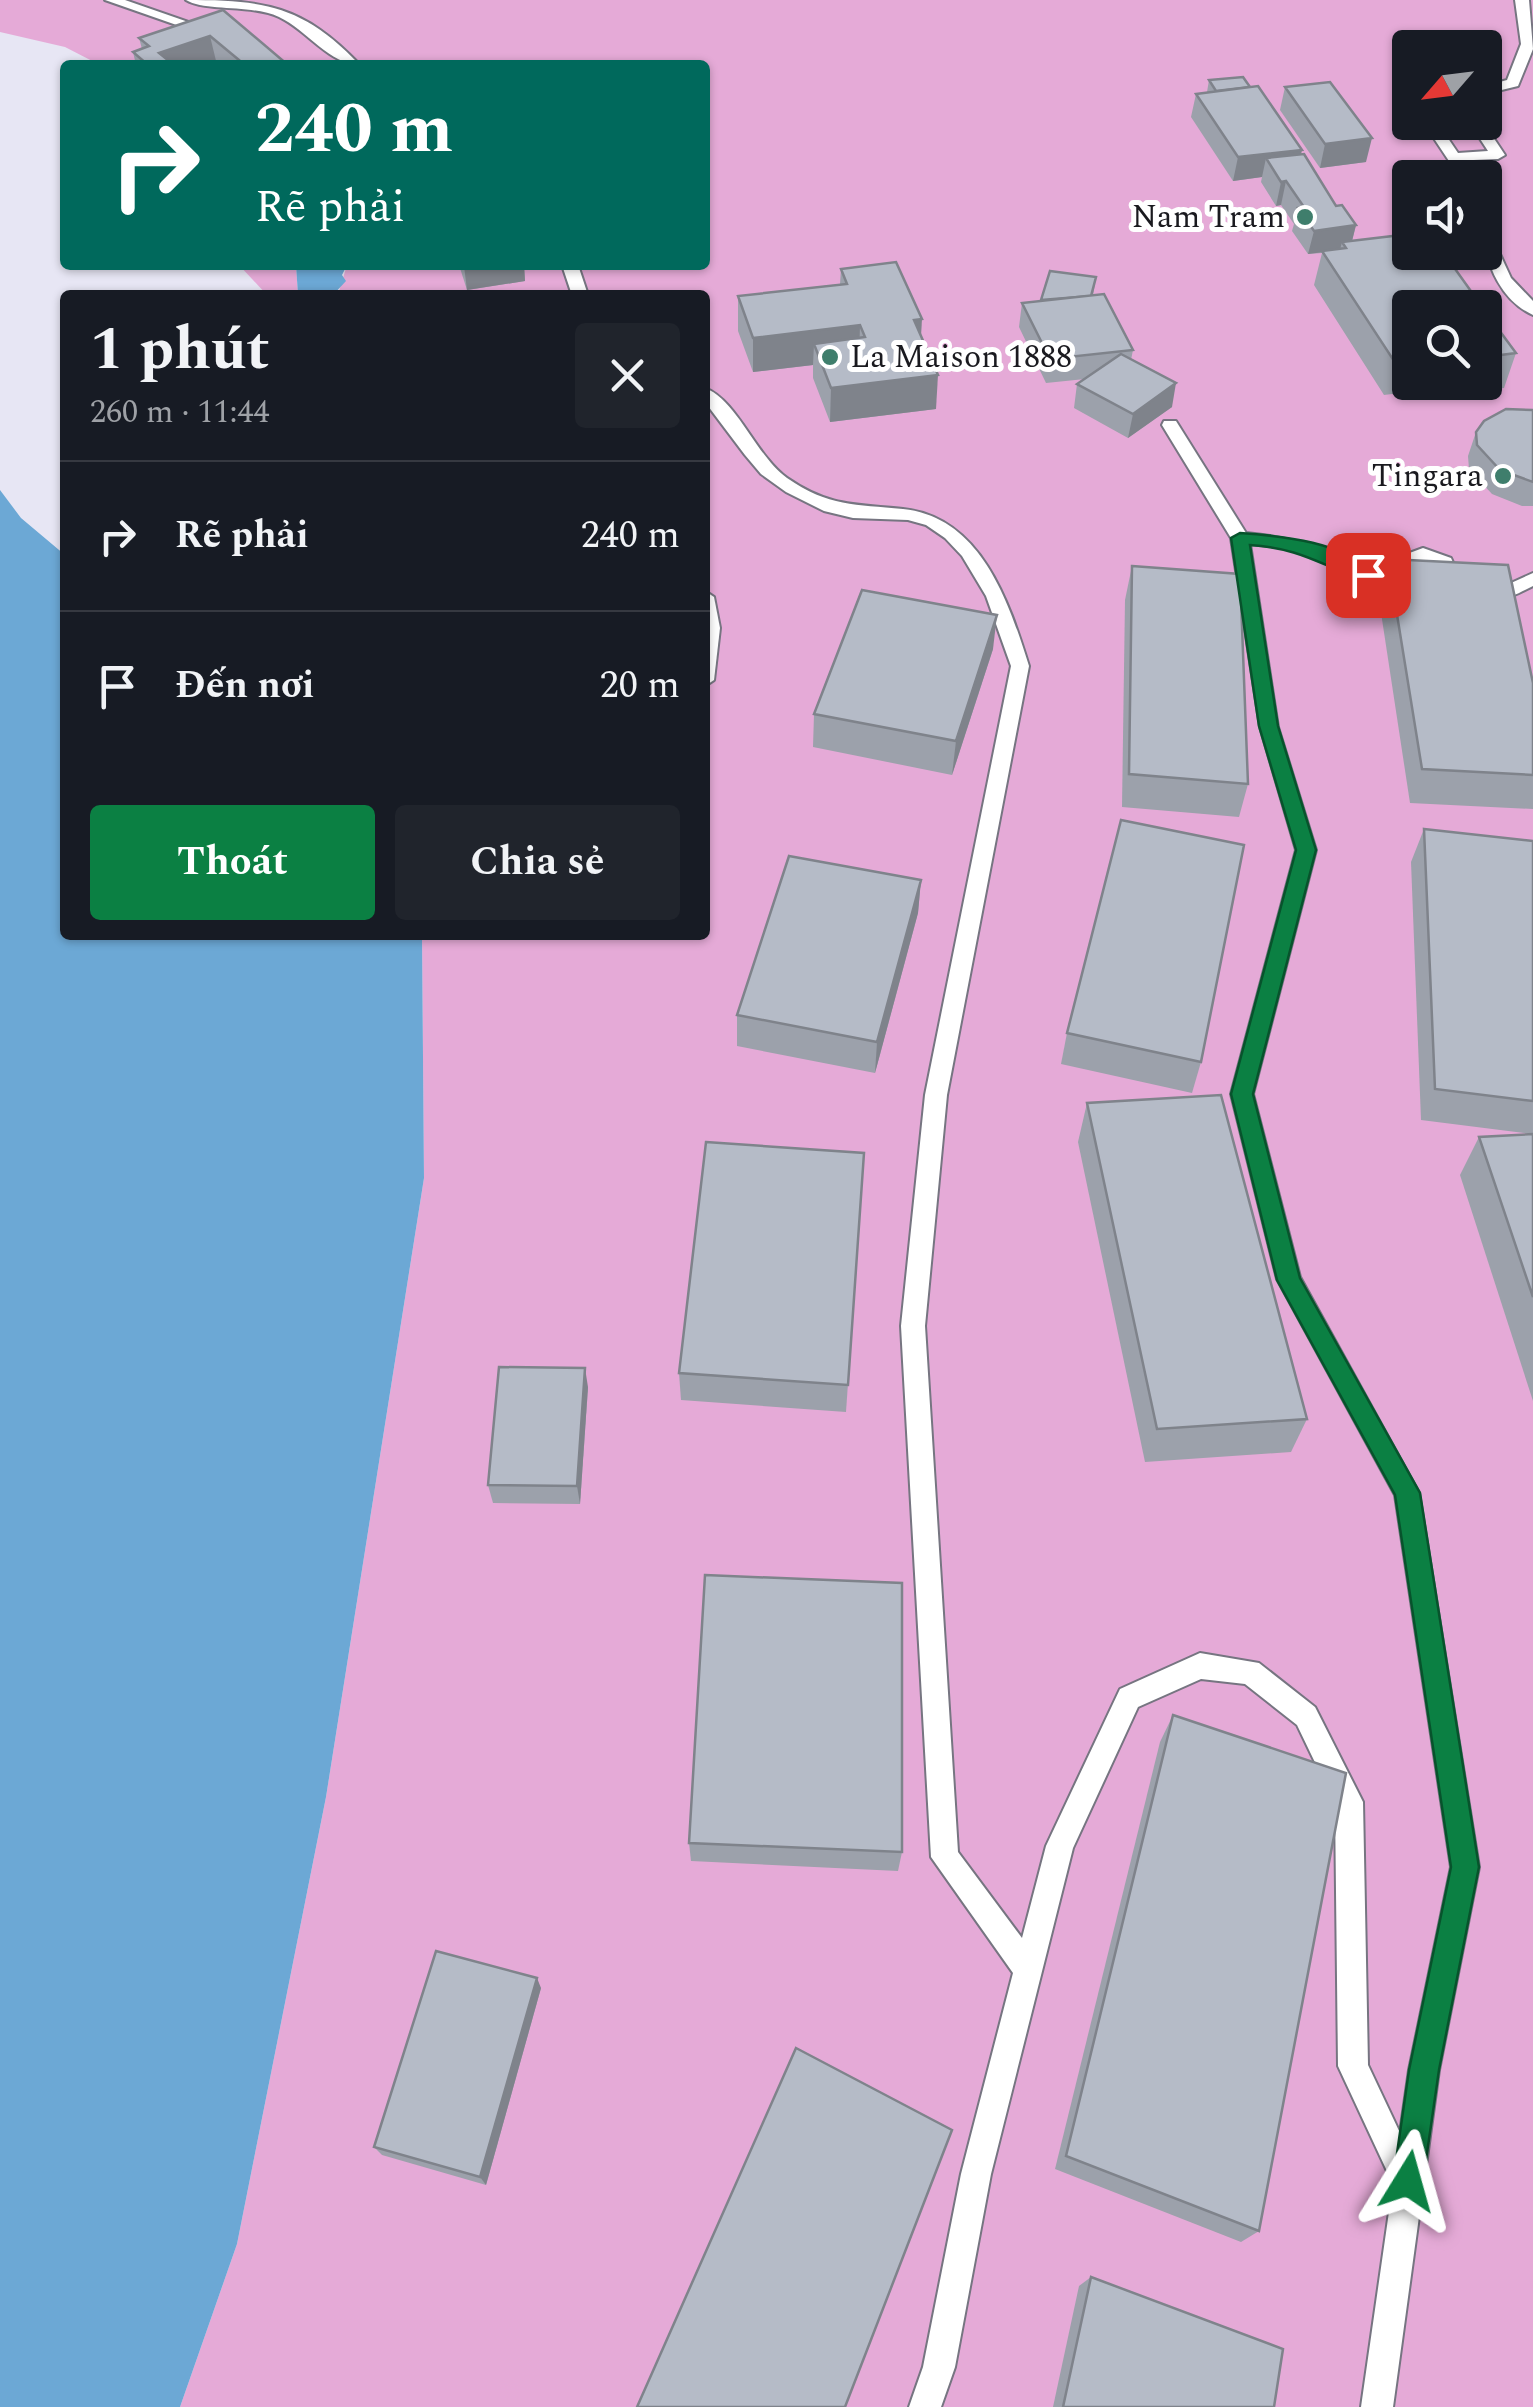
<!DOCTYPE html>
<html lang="vi">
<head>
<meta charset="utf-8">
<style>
  :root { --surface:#171b24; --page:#20242c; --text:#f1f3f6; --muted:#9ea1a6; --line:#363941; --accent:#0b8043 }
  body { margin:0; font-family:Spectral,serif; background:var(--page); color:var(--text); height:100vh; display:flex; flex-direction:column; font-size:38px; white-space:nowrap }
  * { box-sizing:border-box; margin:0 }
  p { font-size:32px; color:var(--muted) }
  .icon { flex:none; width:55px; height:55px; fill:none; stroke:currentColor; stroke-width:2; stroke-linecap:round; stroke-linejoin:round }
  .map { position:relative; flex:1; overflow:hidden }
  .sheet { position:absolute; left:60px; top:290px; width:650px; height:650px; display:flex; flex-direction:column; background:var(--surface); border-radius:10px; box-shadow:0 2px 8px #0004 }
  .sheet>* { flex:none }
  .guide { position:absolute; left:60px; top:60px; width:650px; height:210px; border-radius:10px; box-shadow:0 2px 8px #0004; background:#00695c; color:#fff; overflow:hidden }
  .needle { width:65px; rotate:242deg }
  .tools { position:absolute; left:1392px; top:30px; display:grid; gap:20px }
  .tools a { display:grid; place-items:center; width:110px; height:110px; border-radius:10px; background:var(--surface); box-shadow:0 2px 8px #0004; font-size:50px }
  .pin { position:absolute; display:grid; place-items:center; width:85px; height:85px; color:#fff; margin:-42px; border-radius:20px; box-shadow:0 5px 15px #0006 }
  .me { position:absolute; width:110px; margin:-55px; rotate:8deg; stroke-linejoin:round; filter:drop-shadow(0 0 8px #0008) }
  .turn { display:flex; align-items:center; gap:35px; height:210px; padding:0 30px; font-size:45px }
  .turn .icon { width:130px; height:130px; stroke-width:2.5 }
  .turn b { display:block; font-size:70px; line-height:85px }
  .round { display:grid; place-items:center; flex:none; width:105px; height:105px; border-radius:10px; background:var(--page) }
  .head { display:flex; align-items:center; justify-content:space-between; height:170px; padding:0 30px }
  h1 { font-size:60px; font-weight:700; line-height:75px }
  .action { display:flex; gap:20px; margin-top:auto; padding:20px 30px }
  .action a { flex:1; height:115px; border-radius:10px; background:var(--accent); color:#fff; font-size:40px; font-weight:700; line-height:115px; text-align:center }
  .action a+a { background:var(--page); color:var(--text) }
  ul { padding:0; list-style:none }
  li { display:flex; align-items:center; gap:30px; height:150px; padding:0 30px; border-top:2px solid var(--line) }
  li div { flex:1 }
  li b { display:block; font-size:38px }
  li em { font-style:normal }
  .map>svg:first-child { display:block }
</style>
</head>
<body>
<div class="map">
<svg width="1533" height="2407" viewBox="0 0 1533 2407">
  <rect width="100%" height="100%" fill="#e7e6f4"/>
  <!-- green -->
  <g fill="#e5aad7" fill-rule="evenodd">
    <path d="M0,0H1533V2407H180L237,2244L326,1797L424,1178L422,935H705V295H333L339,291L347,265H705V65H100L65,47L0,32ZM1410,48H1485V122H1410ZM1410,178H1485V252H1410ZM1410,308H1485V382H1410Z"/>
    <path d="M239,265H296L298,295H267Z"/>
  </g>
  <!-- water -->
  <g fill="#6ca8d5">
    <path d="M296,265H347L342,275L346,281L333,295H298Z"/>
    <path d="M0,490L21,518L65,555V935H422L424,1178L326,1797L237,2244L180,2407H0Z"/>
  </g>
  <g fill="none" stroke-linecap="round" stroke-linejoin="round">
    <defs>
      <g id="lane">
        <path d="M105,0H125L220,33L208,36Z"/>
        <path d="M186,0C264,0 303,5 360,65C330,65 307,30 279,17C251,4 206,12 186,0Z"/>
        <path d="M1515,0H1529L1533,49L1518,86L1485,94V86L1507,80L1521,44Z"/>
        <path d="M1423,122H1437L1458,153L1488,151L1469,122H1483L1505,155L1498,159L1449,161Z"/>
        <path d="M1485,182L1492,186V199L1485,203Z"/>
        <path d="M1485,234L1493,239L1511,278L1533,301V315C1502,301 1485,265 1485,234Z"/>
        <path d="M562,265H578L588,295H572Z"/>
        <path d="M705,388C737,400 756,456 787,478C829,507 855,504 903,509C981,517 1009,602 1029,666L947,1095L925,1326L958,1852L1022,1938L1046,1846L1120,1689L1200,1653L1259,1663L1315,1707L1363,1802L1368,2065L1400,2133L1409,2070L1451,1867L1395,1495L1277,1279L1231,1094L1296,850L1260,727L1231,538L1162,425L1164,421H1176L1246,533C1291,537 1328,548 1369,568L1423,548L1451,558L1465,589L1462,593H1450L1438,566L1423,560L1368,581L1318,557L1285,548L1250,544L1278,727L1316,850L1253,1094L1300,1277L1419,1493L1479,1867L1439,2070L1393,2407H1361L1393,2184L1338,2066L1335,1804L1297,1725L1245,1684L1201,1679L1138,1707L1073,1848L991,2174L955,2367L941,2407H909L923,2367L961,2174L1013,1973L931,1857L901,1326L925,1095L1011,666L986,596L962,556L945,538L926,525L908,520L853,518L824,511L786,492L761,474L745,455L705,402Z"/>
        <path d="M1533,573V586C1515,595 1496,607 1479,593L1482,589L1500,588Z"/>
        <path d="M705,591L714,597L720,628L714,680L705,686Z"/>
      </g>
    </defs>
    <!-- lane casing -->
    <use href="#lane" stroke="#767581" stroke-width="4"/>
    <!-- lane -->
    <use href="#lane" fill="#fff" fill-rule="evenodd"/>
  </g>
  <!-- wall -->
  <g fill="#9ca1ab">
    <path d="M223,10L288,65H136L133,52L142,49L139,38Z"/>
    <path d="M1209,80L1301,154L1336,206L1356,225L1352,241L1410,308V382H1485V311L1516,353L1504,388L1420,398L1415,391L1384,395L1314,285L1322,253L1308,254L1292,231L1294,224L1281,205L1276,206L1261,182L1262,177L1233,181L1191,117L1196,94L1207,92Z"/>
    <path d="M1285,87L1366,162L1320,168L1280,110Z"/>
    <path d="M459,265H524L525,281L467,290Z"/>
    <path d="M841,269L921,335L936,409L830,422L813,378V365L753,372L738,331V296L840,284Z"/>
    <path d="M1096,277L1093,296L1133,350L1131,360L1172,407L1128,438L1074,408L1077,384L1085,379L1046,383L1019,327L1022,303L1041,301Z"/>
    <path d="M1533,410V506H1522L1492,494L1469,469L1468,456L1476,432Z"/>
    <path d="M1388,559L1533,683V809L1410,803L1378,593Z"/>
    <path d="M1132,566L1248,784L1239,817L1122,807L1125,600Z"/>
    <path d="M993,649L952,775L813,747L814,714Z"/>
    <path d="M1424,829L1533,841V1134L1421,1120L1411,862Z"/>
    <path d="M921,880L918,913L875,1073L737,1046V1015Z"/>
    <path d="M1067,1033L1201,1062L1192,1093L1061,1064Z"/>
    <path d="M1087,1103L1307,1419L1291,1452L1145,1462L1078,1142Z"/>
    <path d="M1533,1134V1401L1460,1175L1479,1137Z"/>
    <path d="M864,1153L846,1412L681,1400L679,1373Z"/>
    <path d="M588,1387L580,1504L493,1503L488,1485Z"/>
    <path d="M1173,1715L1259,2231L1241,2242L1055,2169L1160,1742Z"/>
    <path d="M689,1843L902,1852L898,1871L691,1861Z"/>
    <path d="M541,1988L486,2185L382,2155L374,2147Z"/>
    <path d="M1091,2277L1274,2407H1053L1079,2286Z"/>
  </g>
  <!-- shaded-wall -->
  <g fill="#7f838b">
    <path d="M210,36L217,65H162L159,53Z"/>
    <path d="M1372,138L1366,162L1320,168L1325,144Z"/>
    <path d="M1302,150L1297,173L1266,158L1262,177L1233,181L1238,157Z"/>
    <path d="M1286,181L1281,205L1276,206L1281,182Z"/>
    <path d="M1356,225L1350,249L1346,248L1342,242L1340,250L1308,254L1314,231Z"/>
    <path d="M469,265H524L525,281L467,290L464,266Z"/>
    <path d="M922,319L920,354L914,320Z"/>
    <path d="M860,325L859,360L814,344L813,365L753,372V338Z"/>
    <path d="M938,375L936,409L830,422L831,388Z"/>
    <path d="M1176,383L1172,407L1128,438L1133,414Z"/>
    <path d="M997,615L993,649L952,775L956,741Z"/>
    <path d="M921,880L918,913L875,1073L877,1042Z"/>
    <path d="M585,1368L588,1387L580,1504L577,1486Z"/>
    <path d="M537,1978L541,1988L486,2185L480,2177Z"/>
  </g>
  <!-- building -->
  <g fill="#b5bbc7" stroke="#7f838b" stroke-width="2.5">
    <path d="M223,10L288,65H245L210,36L159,53L174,65H148L133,52L149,46L139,38Z"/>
    <path d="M1243,77L1250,87L1216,91L1209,80Z"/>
    <path d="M1330,82L1372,138L1325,144L1285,87Z"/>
    <path d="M1258,86L1302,150L1238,157L1196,94Z"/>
    <path d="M1304,154L1336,206L1342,205L1356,225L1314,231L1298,208L1304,207L1286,181L1281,182L1266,158Z"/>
    <path d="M1410,234V252H1443L1483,308H1410V359L1394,361L1322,251L1346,248L1342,242Z"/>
    <path d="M896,262L922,319L914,320L938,375L831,388L814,344L865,337L860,325L753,338L738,296L847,284L841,269Z"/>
    <path d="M1050,271L1096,277L1091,296L1041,300Z"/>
    <path d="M1104,294L1133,350L1050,359L1022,303Z"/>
    <path d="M1485,311L1516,353L1485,357Z"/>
    <path d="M1121,354L1176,383L1133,414L1077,384Z"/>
    <path d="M1506,409L1533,410V482L1500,470L1477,445L1476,432L1484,421Z"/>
    <path d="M1388,559L1508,565L1533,683V775L1422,769Z"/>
    <path d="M1132,566L1240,574L1248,784L1129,774Z"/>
    <path d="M862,590L997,615L956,741L814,714Z"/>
    <path d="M1121,820L1244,845L1201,1062L1067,1033Z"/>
    <path d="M1424,829L1533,841V1101L1435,1089Z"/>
    <path d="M789,856L921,880L877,1042L737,1015Z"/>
    <path d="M1221,1095L1307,1419L1157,1429L1087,1103Z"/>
    <path d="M1533,1134V1297L1479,1137Z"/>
    <path d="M706,1142L864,1153L848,1385L679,1373Z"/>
    <path d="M499,1367L585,1368L577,1486L488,1485Z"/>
    <path d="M705,1575L902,1583V1852L689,1843Z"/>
    <path d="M1173,1715L1346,1773L1259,2231L1066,2156Z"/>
    <path d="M436,1951L537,1978L480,2177L374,2147Z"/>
    <path d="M796,2048L952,2130L845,2407H637Z"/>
    <path d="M1091,2277L1283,2349L1274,2407H1063Z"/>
  </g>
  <!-- route -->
  <path fill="#0b8043" stroke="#07532c" stroke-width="2.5" d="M1240,533C1284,536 1344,542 1377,575L1368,581C1320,566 1305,549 1250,545L1278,726L1316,850L1253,1094L1300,1278L1420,1493L1479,1867L1439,2070L1423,2181L1419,2192L1408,2196L1397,2192L1393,2181L1409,2070L1451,1867L1395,1495L1277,1280L1231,1094L1296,850L1259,726L1231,538Z"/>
  <!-- markers -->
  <g fill="#3f7e6c" stroke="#fff" stroke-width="4">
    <circle cx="1305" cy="217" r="10"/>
    <circle cx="830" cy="357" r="10"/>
    <circle cx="1503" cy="476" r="10"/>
  </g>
  <g text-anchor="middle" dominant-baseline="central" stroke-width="10" stroke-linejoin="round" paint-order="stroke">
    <!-- far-poi labels -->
    <g font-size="32" fill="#1a1a1f" stroke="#fff" text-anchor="end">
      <text x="1285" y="217">Nam Tram</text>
      <text x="850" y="357" text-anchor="start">La Maison 1888</text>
      <text x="1483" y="476">Tingara</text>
    </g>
  </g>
</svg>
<div class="tools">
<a><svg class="needle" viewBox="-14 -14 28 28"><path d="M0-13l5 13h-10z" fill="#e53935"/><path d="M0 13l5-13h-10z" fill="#9ea1a6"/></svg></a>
<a><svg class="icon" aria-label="sound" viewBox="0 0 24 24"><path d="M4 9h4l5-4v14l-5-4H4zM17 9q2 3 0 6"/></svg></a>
<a><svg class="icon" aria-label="search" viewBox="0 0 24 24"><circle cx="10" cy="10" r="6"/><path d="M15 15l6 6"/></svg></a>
</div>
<div class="pin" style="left:1368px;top:575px;background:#d93025"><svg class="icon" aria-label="arrive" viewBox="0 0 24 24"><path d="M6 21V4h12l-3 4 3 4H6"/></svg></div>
<svg class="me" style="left:1408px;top:2181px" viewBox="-20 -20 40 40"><path d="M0-17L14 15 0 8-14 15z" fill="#0b8043" stroke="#fff" stroke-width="4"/></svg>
<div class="guide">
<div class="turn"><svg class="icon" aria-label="right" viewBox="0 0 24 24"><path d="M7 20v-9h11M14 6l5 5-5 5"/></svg><div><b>240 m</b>Rẽ phải</div></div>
</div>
<section class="sheet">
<div class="head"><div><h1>1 phút</h1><p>260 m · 11:44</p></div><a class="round"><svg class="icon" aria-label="close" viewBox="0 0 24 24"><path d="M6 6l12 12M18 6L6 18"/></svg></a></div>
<ul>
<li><svg class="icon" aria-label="right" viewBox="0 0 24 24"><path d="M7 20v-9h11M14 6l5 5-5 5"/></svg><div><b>Rẽ phải</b></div><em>240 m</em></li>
<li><svg class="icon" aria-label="arrive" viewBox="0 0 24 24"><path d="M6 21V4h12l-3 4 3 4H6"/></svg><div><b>Đến nơi</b></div><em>20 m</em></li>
</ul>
<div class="action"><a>Thoát</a><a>Chia sẻ</a></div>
</section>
</div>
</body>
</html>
